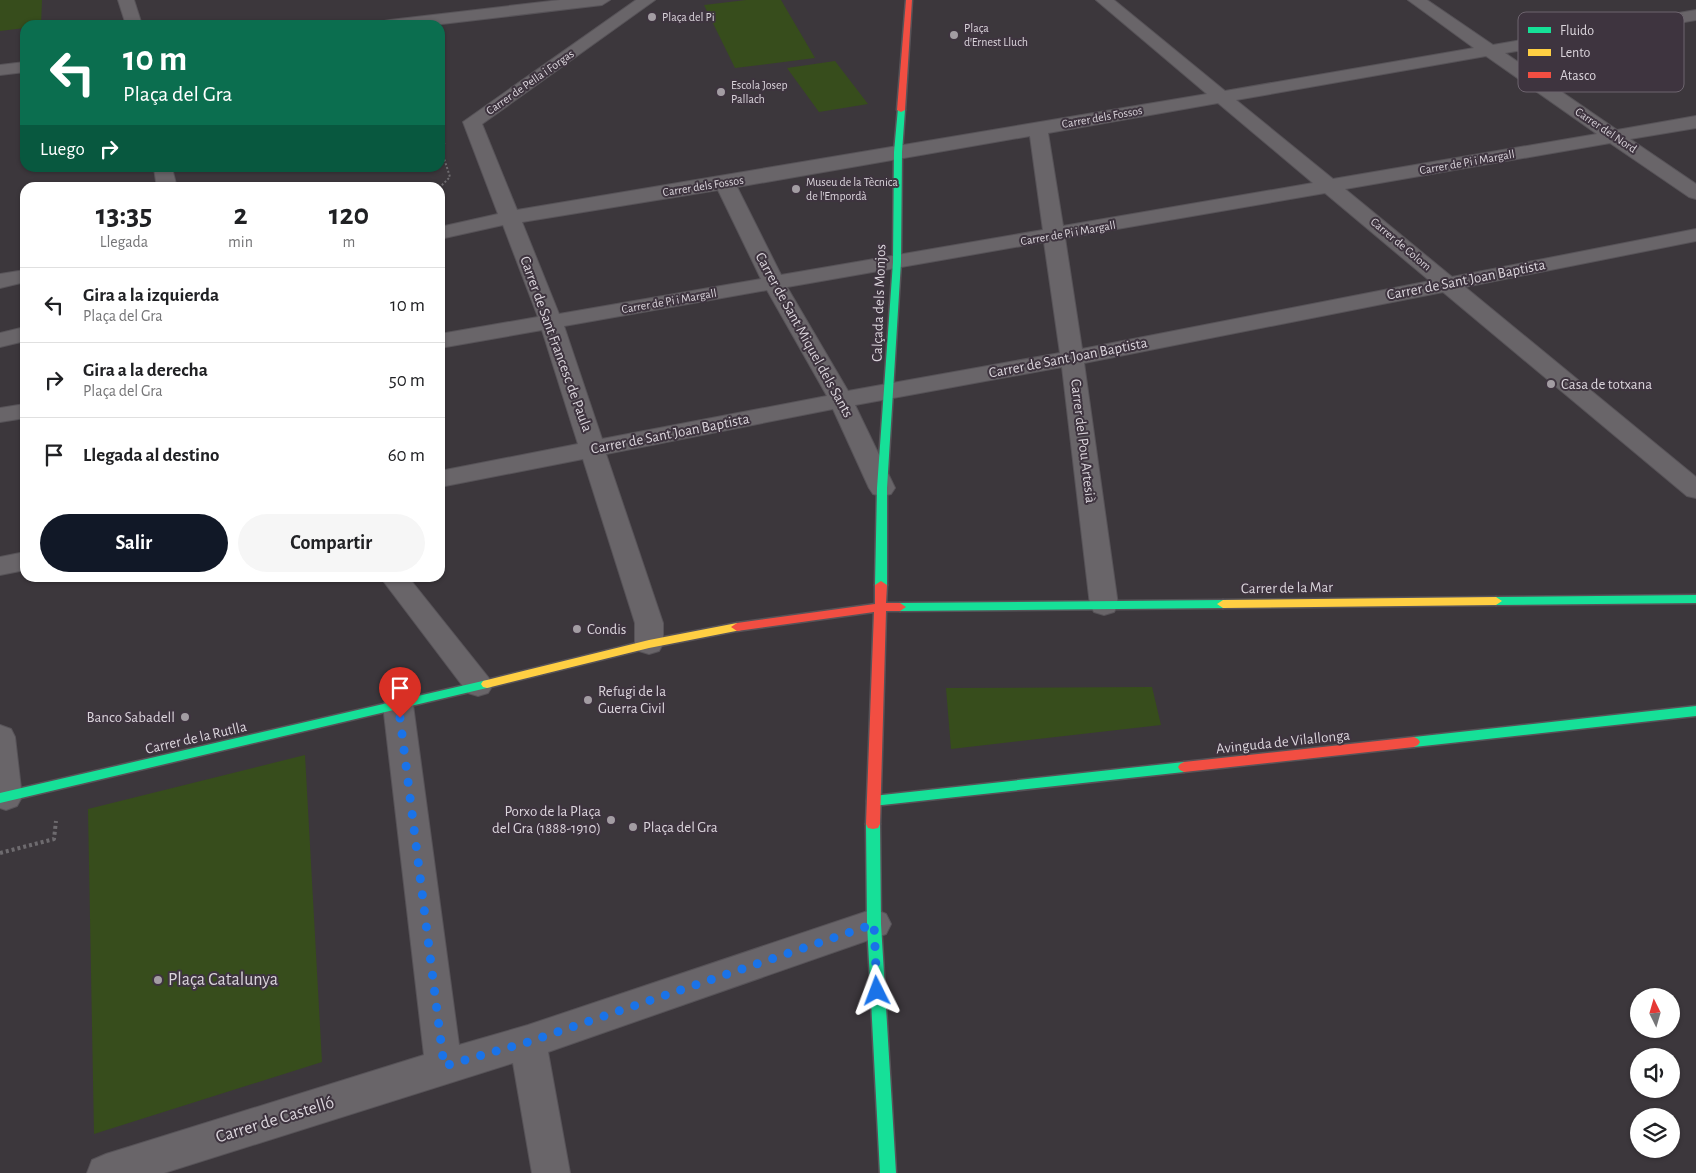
<!DOCTYPE html>
<html lang="es">
<head>
<meta charset="utf-8">
<style>
  :root { --surface:#fff; --page:#f6f6f6; --text:#202124; --muted:#757577; --line:#e0e0e0; --accent:#111827 }
  body { margin:0; font-family:"Alegreya Sans",sans-serif; background:var(--page); color:var(--text); height:100vh; display:flex; flex-direction:column; font-size:19px; white-space:nowrap }
  * { box-sizing:border-box; margin:0 }
  p { font-size:16px; color:var(--muted) }
  .icon { flex:none; width:28px; height:28px; fill:none; stroke:currentColor; stroke-width:2; stroke-linecap:round; stroke-linejoin:round }
  .map { position:relative; flex:1; overflow:hidden }
  .side { position:absolute; left:20px; top:182px; width:425px; height:400px; display:flex; flex-direction:column; background:var(--surface); border-radius:15px; box-shadow:0 1px 4px #0004 }
  .side>* { flex:none }
  .guide { position:absolute; left:20px; top:20px; width:425px; height:152px; border-radius:15px; box-shadow:0 1px 4px #0004; background:#0b6e4f; color:#fff; overflow:hidden }
  .needle { width:32px; rotate:355deg }
  .controls { position:absolute; left:1630px; top:988px; display:grid; gap:10px }
  .controls a { display:grid; place-items:center; width:50px; height:50px; border-radius:50%; background:var(--surface); box-shadow:0 1px 4px #0004; font-size:25px }
  .pin { position:absolute; display:grid; place-items:center; width:42px; height:42px; color:#fff; margin:-51px -21px; border-radius:50% 50% 50% 0; rotate:-45deg; box-shadow:0 0 5px #0007 }
  .pin .icon { rotate:45deg }
  .me { position:absolute; width:55px; margin:-28px; rotate:357deg; stroke-linejoin:round; filter:drop-shadow(0 0 4px #0008) }
  .turn { display:flex; align-items:center; gap:18px; height:105px; padding:0 20px; font-size:22px }
  .turn .icon { width:65px; height:65px; stroke-width:2.5 }
  .turn b { display:block; font-size:35px; line-height:42px }
  .then { display:flex; align-items:center; height:48px; padding:0 20px; background:#0003; gap:10px; font-size:19px }
  .eta { display:flex; justify-content:space-evenly; align-items:center; height:85px; text-align:center }
  .eta b { font-size:30px; font-weight:600; line-height:35px }
  .primary-button { display:flex; gap:10px; margin-top:auto; padding:10px 20px }
  .primary-button a { flex:1; height:58px; border-radius:30px; background:var(--accent); color:#fff; font-size:20px; font-weight:600; line-height:58px; text-align:center }
  .primary-button a+a { background:var(--page); color:var(--text) }
  ul { padding:0; list-style:none }
  li { display:flex; align-items:center; gap:15px; height:75px; padding:0 20px; border-top:1px solid var(--line) }
  li div { flex:1 }
  li b { display:block; font-size:19px }
  li em { font-style:normal }
  .map>svg:first-child { display:block }
</style>
</head>
<body>
<div class="map">
<svg width="1696" height="1173" viewBox="0 0 1696 1173">
  <rect width="100%" height="100%" fill="#3c373c"/>
  <!-- green -->
  <g fill="#374d1c">
    <path d="M0,0H42L41,25H25V28L0,31Z"/>
    <path d="M746,0H781L815,58L735,68L704,5Z"/>
    <path d="M835,61L868,104L819,112L787,68Z"/>
    <path d="M1152,687L1161,725L951,749L946,688Z"/>
    <path d="M305,755L322,1062L94,1134L88,809Z"/>
  </g>
  <g fill="none" stroke-linecap="round" stroke-linejoin="round">
    <defs>
      <g id="street">
        <path d="M118,0H134L142,25H126Z"/>
        <path d="M560,0H610L602,5L433,25H382L384,21L390,20Z"/>
        <path d="M636,0H655L482,124L517,210L1207,94L1096,0H1114L1225,91L1474,48L1408,0H1427L1493,45L1696,10V20L1505,53L1617,130L1696,116V128L1630,139L1696,184V199L1689,197L1610,143L1345,189L1452,277L1696,229V241L1465,287L1696,477V498L1687,496L1443,292L1084,363L1118,605L1114,612L1104,615L1094,612L1090,605L1062,367L855,405L895,488L891,494L882,496L873,494L869,488L833,409L606,454L663,623V644L659,651L649,654L639,651L635,644V623L583,459L440,487V471L578,444L542,330L440,348V334L538,317L503,225L440,239V227L498,214L463,122ZM1486,56L1597,134L1333,179L1236,100ZM1218,103L1313,183L1063,226L1048,133ZM1030,136L1043,230L781,275L737,187ZM718,190L761,279L559,314L522,222ZM1325,193L1430,281L1082,349L1065,238ZM1044,242L1060,353L848,391L787,287ZM767,290L827,396L602,439L564,326Z"/>
        <path d="M25,62V72L0,75V65Z"/>
        <path d="M154,168H172L177,188H157Z"/>
        <path d="M25,270V282L0,288V274Z"/>
        <path d="M25,327V341L0,347V333Z"/>
        <path d="M25,404V418L0,422V408Z"/>
        <path d="M25,552V570L0,575V557Z"/>
        <path d="M381,578H409L488,677L493,685L488,693L478,696L468,693Z"/>
        <path d="M398,694L409,697L413,705L459,1045L528,1025L874,909L886,914L891,924L886,934L548,1052L570,1173H532L513,1063L164,1173H87L92,1160L106,1154L424,1055L383,705L387,697Z"/>
        <path d="M0,725L11,729L15,737L22,797L17,806L6,810L0,808Z"/>
      </g>
      <g id="fast">
        <path d="M898,108L905,110L902,152L901,262L887,488V585L881,589L875,585L877,488L893,262L894,152Z"/>
        <path d="M1696,595V603L1496,605L1490,601L1496,597Z"/>
        <path d="M1223,600L1229,604L1223,608L900,611L894,607L900,603Z"/>
        <path d="M487,680L491,681L493,684L491,687L0,803V793Z"/>
        <path d="M1696,706V716L1414,747L1410,745L1408,742L1410,739L1414,737Z"/>
        <path d="M1184,762L1188,764L1190,767L1188,770L1184,772L873,806L868,805L867,801L868,797L873,796Z"/>
        <path d="M873,819L878,820L880,824L881,924L896,1173H880L867,924L866,824L868,820Z"/>
      </g>
      <g id="slow">
        <path d="M1496,597L1502,601L1496,605L1223,608L1217,604L1223,600Z"/>
        <path d="M737,623L743,627L741,630L649,648L487,688L483,687L481,684L483,681L487,680L649,640Z"/>
      </g>
      <g id="jam">
        <path d="M906,0H912L905,110L901,112L897,110Z"/>
        <path d="M881,581L887,585L886,603H900L906,607L900,611H886L880,824L878,828L873,829L868,828L866,824L874,612L737,631L731,627L737,623L875,604V585Z"/>
        <path d="M1414,737L1418,739L1420,742L1418,745L1414,747L1184,772L1180,770L1178,767L1180,764L1184,762Z"/>
      </g>
    </defs>
    <!-- street casing -->
    <use href="#street" stroke="#575358" stroke-width="2"/>
    <!-- fast casing -->
    <use href="#fast" stroke="#575358" stroke-width="3"/>
    <!-- slow casing -->
    <use href="#slow" stroke="#575358" stroke-width="3"/>
    <!-- jam casing -->
    <use href="#jam" stroke="#575358" stroke-width="3"/>
    <!-- path-far1 -->
    <path stroke="#6e6b6f" stroke-width="2" stroke-dasharray="2 2" stroke-linecap="butt" d="M439,188L450,177L440,146L446,142"/>
    <!-- path -->
    <path stroke="#6e6b6f" stroke-width="4" stroke-dasharray="3 3" stroke-linecap="butt" d="M0,853L54,839L56,821"/>
    <!-- street -->
    <use href="#street" fill="#696569" fill-rule="evenodd"/>
    <!-- fast -->
    <use href="#fast" fill="#16e098" fill-rule="evenodd"/>
    <!-- slow -->
    <use href="#slow" fill="#ffcf43" fill-rule="evenodd"/>
    <!-- jam -->
    <use href="#jam" fill="#f24e42" fill-rule="evenodd"/>
  </g>
  <g fill="none" stroke-linecap="round" stroke-linejoin="round">
    <!-- route -->
    <path stroke="#1a73e8" stroke-width="9" stroke-dasharray="0 16.2" d="M400,718L444,1066L528,1042L874,924L877,991"/>
  </g>
  <!-- markers -->
  <g fill="#a39da3" stroke="#3e343f" stroke-width="2">
    <circle cx="652" cy="17" r="5"/>
    <circle cx="954" cy="35" r="5"/>
    <circle cx="721" cy="92" r="5"/>
    <circle cx="796" cy="189" r="5"/>
    <circle cx="1551" cy="384" r="5"/>
    <circle cx="577" cy="629" r="5"/>
    <circle cx="588" cy="700" r="5"/>
    <circle cx="185" cy="717" r="5"/>
    <circle cx="611" cy="820" r="5"/>
    <circle cx="633" cy="827" r="5"/>
    <circle cx="158" cy="980" r="5"/>
  </g>
  <g text-anchor="middle" dominant-baseline="central" stroke-width="4" stroke-linejoin="round" paint-order="stroke">
    <!-- far-poi labels -->
    <g font-size="12" fill="#dad4db" stroke="#3e343f" text-anchor="start">
      <text x="662" y="17">Plaça del Pi</text>
      <text x="964" y="28">Plaça<tspan x="964" dy="14">d'Ernest Lluch</tspan></text>
      <text x="731" y="85">Escola Josep<tspan x="731" dy="14">Pallach</tspan></text>
      <text x="806" y="182">Museu de la Tècnica<tspan x="806" dy="14">de l'Empordà</tspan></text>
    </g>
    <!-- far-street labels -->
    <g font-size="12" fill="#dad4db" stroke="#3e343f">
      <text transform="translate(530 82) rotate(-35)">Carrer de Pella i Forgas</text>
      <text transform="translate(1102 117) rotate(-10)">Carrer dels Fossos</text>
      <text transform="translate(1606 130) rotate(34)">Carrer del Nord</text>
      <text transform="translate(1467 162) rotate(-10)">Carrer de Pi i Margall</text>
      <text transform="translate(703 186) rotate(-9)">Carrer dels Fossos</text>
      <text transform="translate(1068 233) rotate(-10)">Carrer de Pi i Margall</text>
      <text transform="translate(1401 244) rotate(40)">Carrer de Colom</text>
      <text transform="translate(669 301) rotate(-10)">Carrer de Pi i Margall</text>
    </g>
    <!-- street labels -->
    <g font-size="15" fill="#dad4db" stroke="#3e343f">
      <text transform="translate(1466 280) rotate(-11)">Carrer de Sant Joan Baptista</text>
      <text transform="translate(879 303) rotate(-88)">Calçada dels Monjos</text>
      <text transform="translate(804 335) rotate(61)">Carrer de Sant Miquel dels Sants</text>
      <text transform="translate(556 344) rotate(70)">Carrer de Sant Francesc de Paula</text>
      <text transform="translate(1068 358) rotate(-11)">Carrer de Sant Joan Baptista</text>
      <text transform="translate(670 434) rotate(-11)">Carrer de Sant Joan Baptista</text>
      <text transform="translate(1083 441) rotate(83)">Carrer del Pou Artesià</text>
      <text transform="translate(1287 588) rotate(-1)">Carrer de la Mar</text>
      <text transform="translate(196 738) rotate(-13)">Carrer de la Rutlla</text>
      <text transform="translate(1283 742) rotate(-6)">Avinguda de Vilallonga</text>
    </g>
    <!-- poi labels -->
    <g font-size="15" fill="#dad4db" stroke="#3e343f" text-anchor="start">
      <text x="1561" y="384">Casa de totxana</text>
      <text x="587" y="629">Condis</text>
      <text x="598" y="691">Refugi de la<tspan x="598" dy="17">Guerra Civil</tspan></text>
      <text x="175" y="717" text-anchor="end">Banco Sabadell</text>
      <text x="601" y="811" text-anchor="end">Porxo de la Plaça<tspan x="601" dy="17">del Gra (1888-1910)</tspan></text>
      <text x="643" y="827">Plaça del Gra</text>
    </g>
    <!-- near-poi labels -->
    <g font-size="18" fill="#dad4db" stroke="#3e343f" text-anchor="start">
      <text x="168" y="980">Plaça Catalunya</text>
    </g>
    <!-- near-street labels -->
    <g font-size="18" fill="#dad4db" stroke="#3e343f">
      <text transform="translate(275 1120) rotate(-17)">Carrer de Castelló</text>
    </g>
  </g>
  <!-- legend -->
  <rect x="1518" y="12" width="166" height="80" rx="8" fill="#3e343f" stroke="#6d646e" stroke-width="1"/>
  <rect x="1528" y="27" width="23" height="6" fill="#16e098"/>
  <rect x="1528" y="49" width="23" height="7" fill="#ffcf43"/>
  <rect x="1528" y="72" width="23" height="6" fill="#f24e42"/>
  <g font-size="14" fill="#dad4db">
    <text x="1560" y="35">Fluido</text>
    <text x="1560" y="57">Lento</text>
    <text x="1560" y="80">Atasco</text>
  </g>
</svg>
<div class="controls">
<a><svg class="needle" viewBox="-14 -14 28 28"><path d="M0-13l5 13h-10z" fill="#e53935"/><path d="M0 13l5-13h-10z" fill="#757577"/></svg></a>
<a><svg class="icon" aria-label="sound" viewBox="0 0 24 24"><path d="M4 9h4l5-4v14l-5-4H4zM17 9q2 3 0 6"/></svg></a>
<a><svg class="icon" aria-label="layers" viewBox="0 0 24 24"><path d="M12 4l9 5-9 5-9-5zM3 14l9 5 9-5"/></svg></a>
</div>
<div class="pin" style="left:400px;top:718px;background:#d93025"><svg class="icon" aria-label="arrive" viewBox="0 0 24 24"><path d="M6 21V4h12l-3 4 3 4H6"/></svg></div>
<svg class="me" style="left:877px;top:991px" viewBox="-20 -20 40 40"><path d="M0-17L14 15 0 8-14 15z" fill="#1a73e8" stroke="#fff" stroke-width="4"/></svg>
<div class="guide">
<div class="turn"><svg class="icon" aria-label="left" viewBox="0 0 24 24"><path d="M17 20v-9H6M10 6l-5 5 5 5"/></svg><div><b>10 m</b>Plaça del Gra</div></div>
<div class="then">Luego<svg class="icon" aria-label="right" viewBox="0 0 24 24"><path d="M7 20v-9h11M14 6l5 5-5 5"/></svg></div>
</div>
<section class="side">
<div class="eta">
<div><b>13:35</b><p>Llegada</p></div>
<div><b>2</b><p>min</p></div>
<div><b>120</b><p>m</p></div>
</div>
<ul>
<li><svg class="icon" aria-label="left" viewBox="0 0 24 24"><path d="M17 20v-9H6M10 6l-5 5 5 5"/></svg><div><b>Gira a la izquierda</b><p>Plaça del Gra</p></div><em>10 m</em></li>
<li><svg class="icon" aria-label="right" viewBox="0 0 24 24"><path d="M7 20v-9h11M14 6l5 5-5 5"/></svg><div><b>Gira a la derecha</b><p>Plaça del Gra</p></div><em>50 m</em></li>
<li><svg class="icon" aria-label="arrive" viewBox="0 0 24 24"><path d="M6 21V4h12l-3 4 3 4H6"/></svg><div><b>Llegada al destino</b></div><em>60 m</em></li>
</ul>
<div class="primary-button"><a>Salir</a><a>Compartir</a></div>
</section>
</div>
</body>
</html>
